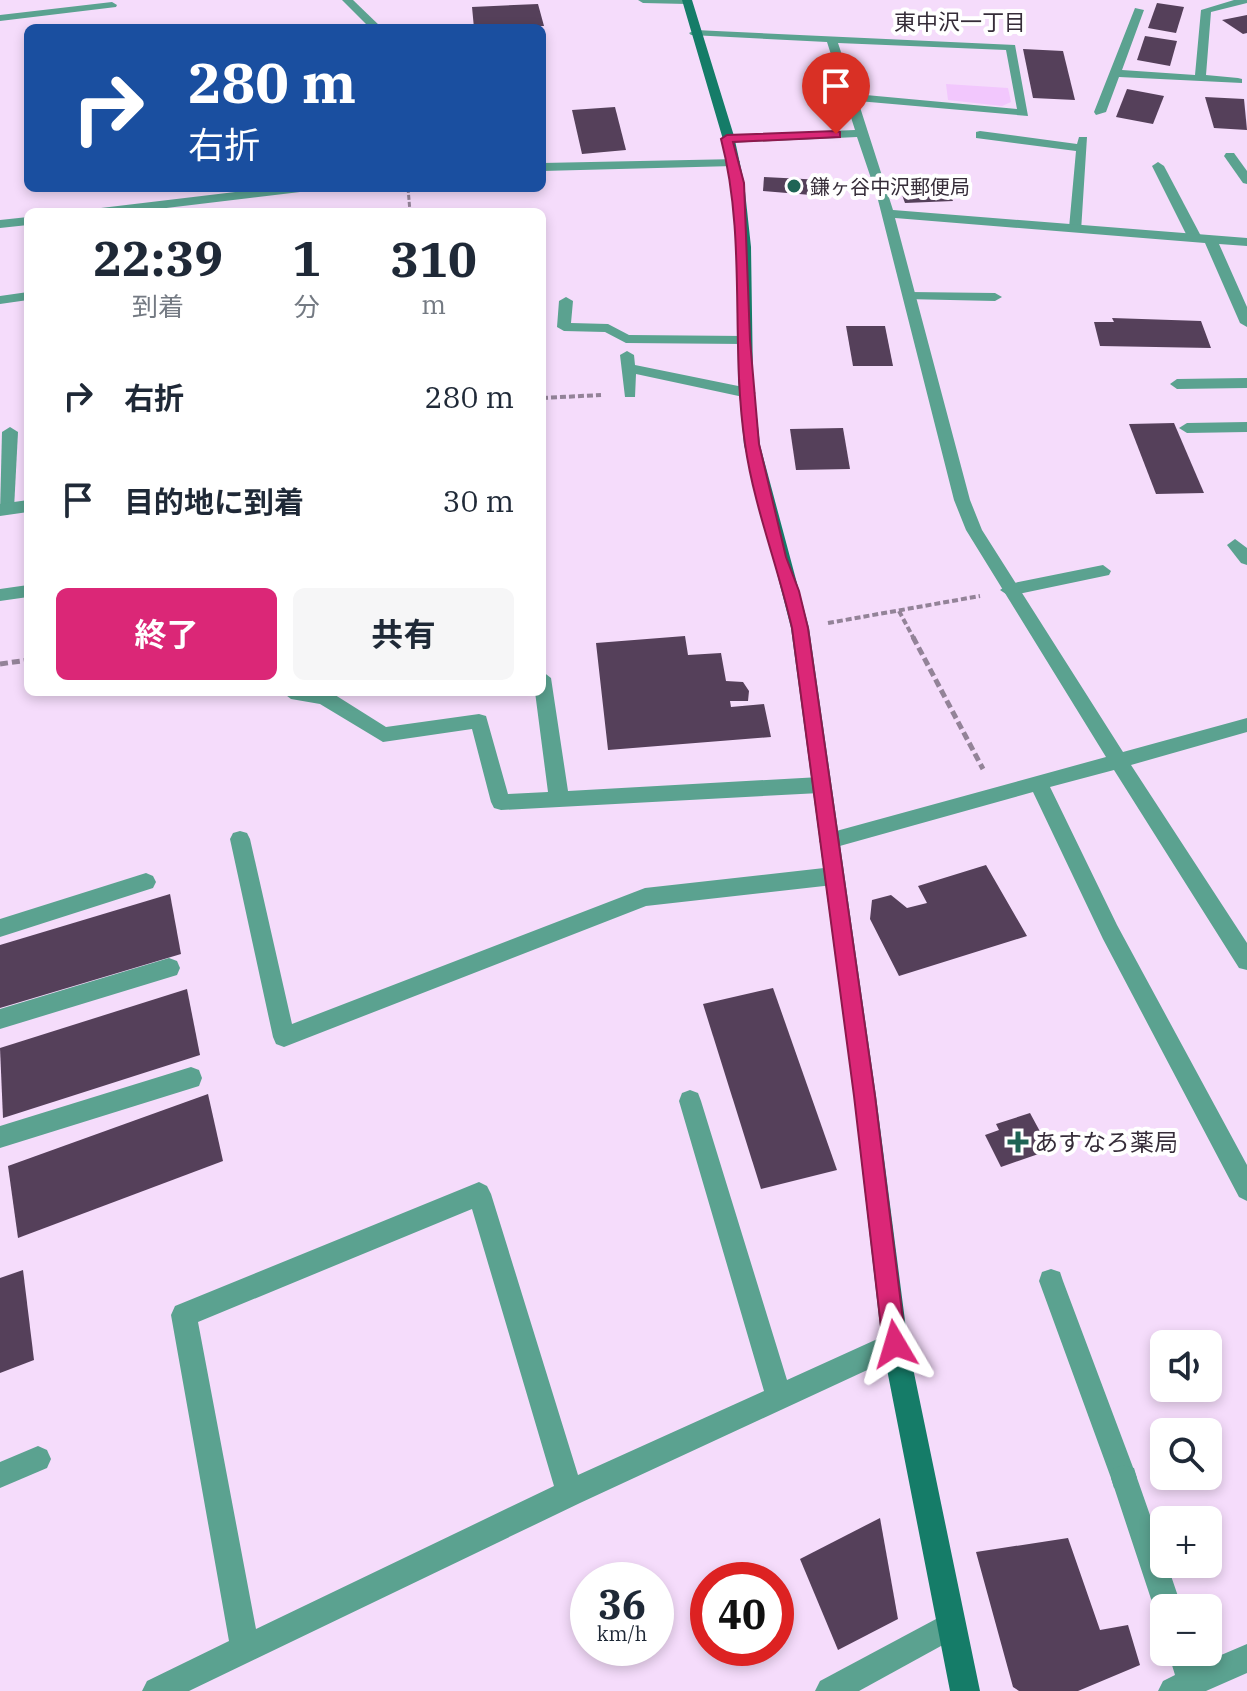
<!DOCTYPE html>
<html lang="ja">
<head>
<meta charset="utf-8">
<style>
  :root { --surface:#fff; --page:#f6f6f7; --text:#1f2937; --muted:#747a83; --accent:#db2777 }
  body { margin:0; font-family:"IBM Plex Serif","Noto Sans JP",serif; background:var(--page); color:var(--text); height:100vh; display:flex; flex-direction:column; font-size:30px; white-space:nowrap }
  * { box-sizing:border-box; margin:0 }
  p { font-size:26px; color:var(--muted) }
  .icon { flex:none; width:44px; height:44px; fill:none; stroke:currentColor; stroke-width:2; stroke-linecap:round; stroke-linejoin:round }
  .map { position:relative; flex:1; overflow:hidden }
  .side { position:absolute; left:24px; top:208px; width:522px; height:488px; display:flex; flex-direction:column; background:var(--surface); border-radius:12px; box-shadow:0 4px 12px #0003 }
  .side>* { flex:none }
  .top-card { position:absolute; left:24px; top:24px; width:522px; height:168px; border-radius:12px; box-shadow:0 4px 12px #0003; background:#1a4fa0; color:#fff; overflow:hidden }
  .controls { position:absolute; left:1150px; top:1330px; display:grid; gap:16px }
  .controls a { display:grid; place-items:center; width:72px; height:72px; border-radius:12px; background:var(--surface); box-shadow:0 4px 12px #0003; font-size:40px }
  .speed { position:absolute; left:570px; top:1562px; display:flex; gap:16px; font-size:40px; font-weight:700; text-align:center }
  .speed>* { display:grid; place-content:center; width:104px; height:104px; border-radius:50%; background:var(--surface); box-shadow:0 4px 12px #0003; line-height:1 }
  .speed small { font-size:20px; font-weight:400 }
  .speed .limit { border:12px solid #d22; background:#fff; color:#111 }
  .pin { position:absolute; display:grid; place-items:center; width:68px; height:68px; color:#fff; margin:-82px -34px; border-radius:50% 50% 50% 0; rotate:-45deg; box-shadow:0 0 8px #0007 }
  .pin .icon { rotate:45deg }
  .me { position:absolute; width:88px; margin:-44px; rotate:353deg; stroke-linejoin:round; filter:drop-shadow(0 0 6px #0008) }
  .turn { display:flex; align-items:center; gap:28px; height:168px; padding:0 32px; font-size:36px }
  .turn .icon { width:104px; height:104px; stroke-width:2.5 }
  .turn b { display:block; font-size:56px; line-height:68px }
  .eta { display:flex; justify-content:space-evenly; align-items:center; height:136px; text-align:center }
  .eta b { font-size:48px; font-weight:700; line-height:56px }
  .cta { display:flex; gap:16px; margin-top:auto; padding:16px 32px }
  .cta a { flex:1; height:92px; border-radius:12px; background:var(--accent); color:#fff; font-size:32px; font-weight:700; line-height:92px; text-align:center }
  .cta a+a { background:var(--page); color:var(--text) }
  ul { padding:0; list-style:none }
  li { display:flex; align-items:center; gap:24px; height:104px; padding:0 32px }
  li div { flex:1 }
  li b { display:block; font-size:30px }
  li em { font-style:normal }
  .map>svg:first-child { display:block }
</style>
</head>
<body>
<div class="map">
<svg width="1247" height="1691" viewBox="0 0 1247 1691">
  <rect width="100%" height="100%" fill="#f5dcfb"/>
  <!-- green -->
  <path fill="#f2c7fd" d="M946,84L1008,88L1011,102L1002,106L948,100Z"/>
  <!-- building -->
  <g fill="#55405a">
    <path d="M1157,3L1184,7L1176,33L1148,28Z"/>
    <path d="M538,4L544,26L474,28L472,7Z"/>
    <path d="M1247,15V33L1243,34L1222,20Z"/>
    <path d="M1145,36L1177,41L1170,66L1137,60Z"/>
    <path d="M1023,49L1063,51L1075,100L1033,98Z"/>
    <path d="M1127,89L1164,96L1153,124L1116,117Z"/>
    <path d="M1205,97L1244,99L1247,130L1214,128Z"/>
    <path d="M615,107L626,150L582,154L572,110Z"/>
    <path d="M764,177L823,180V196L763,191Z"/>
    <path d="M945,182L953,201L905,203L898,184Z"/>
    <path d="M1112,318L1201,321L1211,348L1100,346L1094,322H1114Z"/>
    <path d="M846,326H885L893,366H853Z"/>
    <path d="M1174,423L1204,493L1156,494L1129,424Z"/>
    <path d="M843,428L850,469L796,470L790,429Z"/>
    <path d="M685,636L688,655L721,653L726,681L743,682L749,691L748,701H730L731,707L764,704L771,737L608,750L596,643Z"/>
    <path d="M986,865L1027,936L899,976L870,919L872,900L891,895L907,908L927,903L918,886Z"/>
    <path d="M170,894L181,954L0,1008V945Z"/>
    <path d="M773,988L837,1170L761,1189L703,1004Z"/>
    <path d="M187,989L200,1055L3,1118L0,1048Z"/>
    <path d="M208,1094L223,1161L18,1238L8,1166Z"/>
    <path d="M1030,1113L1050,1150L1001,1167L985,1135L999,1130L996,1124Z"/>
    <path d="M23,1270L34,1360L0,1373V1278Z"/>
    <path d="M880,1518L898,1619L838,1650L800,1559Z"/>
    <path d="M1068,1538L1100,1630L1128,1625L1140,1665L1078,1691H1019L1013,1687L976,1552Z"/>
  </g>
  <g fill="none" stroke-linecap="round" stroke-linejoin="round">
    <!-- path-far2 -->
    <path stroke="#938398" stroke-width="3" stroke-dasharray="5 2" stroke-linecap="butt" d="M408,188L410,212"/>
    <!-- path-far1 -->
    <g stroke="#938398" stroke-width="4" stroke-dasharray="6 3" stroke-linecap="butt">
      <path d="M542,398L601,395"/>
      <path d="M899,611L914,639"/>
      <path d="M828,623L980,596"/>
    </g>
    <!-- path -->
    <g stroke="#938398" stroke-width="5" stroke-dasharray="8 4" stroke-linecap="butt">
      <path d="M913,637L983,769"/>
      <path d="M0,664L28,660"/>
    </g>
    <!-- lane -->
    <g fill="#5ba290" fill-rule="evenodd">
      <path d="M638,0H692V1L687,4L643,3Z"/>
      <path d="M1234,0H1247V3L1211,12L1206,75L1238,78L1242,79V83L1119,77L1106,112L1096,115L1094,112L1135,8L1144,10L1122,70L1195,75L1201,10Z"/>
      <path d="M112,2L117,5L116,7L0,21V15Z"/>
      <path d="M980,131L1077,144L1079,137H1087L1081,231L1069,228L1076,151L976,138V132Z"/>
      <path d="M1226,153H1234L1247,171V184L1243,183L1224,156Z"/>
      <path d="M1158,162L1164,166L1202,238L1200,241L1188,238L1152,166Z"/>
      <path d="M910,292L995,293L1002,297L995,301L905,299L903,296Z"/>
      <path d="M566,297L573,301L571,323L608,324L629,335L744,336L751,340L744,344L626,343L605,332L564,331L557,327L559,301Z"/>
      <path d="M627,351L634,355L635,365L748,388L756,393L748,398L636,374L635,397H625L620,355Z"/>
      <path d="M1247,378V388L1177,389L1170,384L1177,379Z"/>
      <path d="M1247,422V432L1187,433L1179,428L1187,423Z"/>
      <path d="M10,427L18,432L14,509L6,515L0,513L2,432Z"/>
      <path d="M1235,539L1247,548V565L1241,563L1227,545Z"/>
      <path d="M1103,565L1111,571L1109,575L1009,596L1000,590L1009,584Z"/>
      <path d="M542,671L551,678L568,791L820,777L827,779L830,785L827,791L820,793L501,810L494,808L491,802L472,729L383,742L320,704L291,699L282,692L332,693L386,727L479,714L486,716L508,794L548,792L535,692H542Z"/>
      <path d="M146,873L153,876L156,882L153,888L0,937V919Z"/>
      <path d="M169,958L177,961L180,968L177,975L0,1029V1009Z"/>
      <path d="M191,1067L199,1070L202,1078L199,1086L0,1148V1126Z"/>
      <path d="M1051,1269L1060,1272L1063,1281L1137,1478L1134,1488L1124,1491L1114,1488L1111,1478L1039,1281L1042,1272Z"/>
      <path d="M38,1446L47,1450L51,1459L47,1468L0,1488V1462Z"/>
      <path d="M951,1611L961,1615L965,1625L961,1635L859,1691H815L820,1681Z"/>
    </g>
    <!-- street -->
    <g fill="#5ba290" fill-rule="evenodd">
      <path d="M342,0H353L382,28H370Z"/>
      <path d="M695,30L1015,45L1028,116L858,101L893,210L1247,238V246L1219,244L1247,307V327L1240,323L1205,243L895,218L970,500L982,530L1123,752L1247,718V732L1131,765L1247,943V970L1239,968L1114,770L1050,787L1117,925L1247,1165V1201L1239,1197L1103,939L1033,792L829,849L822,847L819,841L822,835L829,833L1106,757L966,530L954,500L877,196L857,137L727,143L721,139L727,135L855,130L827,42L691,35L689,33ZM838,43L1006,50L1017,109L855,94Z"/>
      <path d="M738,159L740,162L734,166L542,171V163Z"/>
      <path d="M268,188H306L300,192L133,212H94L101,208Z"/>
      <path d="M28,217V225L0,228V220Z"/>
      <path d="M28,292V300L0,304V296Z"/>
      <path d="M28,500V512L0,516V504Z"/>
      <path d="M28,585V597L0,601V589Z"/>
      <path d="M240,831L247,833L250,839L292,1024L645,888L833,867L840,870L843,876L840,882L833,885L646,906L284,1047L276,1044L273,1037L230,839L233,833Z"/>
      <path d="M690,1090L698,1093L701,1101L787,1380L895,1331L904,1335L908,1344L904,1353L580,1503L189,1691H142L147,1681L229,1641L171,1315L175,1306L479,1182L487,1186L491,1194L578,1475L764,1391L679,1101L682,1093ZM472,1209L554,1486L256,1629L198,1322Z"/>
      <path d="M1124,1465L1134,1468L1137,1478L1164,1555V1564H1167L1182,1608H1164V1621L1158,1618L1154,1608L1111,1478L1114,1468Z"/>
      <path d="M1247,1644V1673L1206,1691H1158L1163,1681L1175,1675L1168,1652H1196L1200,1664Z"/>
    </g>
    <!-- secondary -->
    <path fill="#157c68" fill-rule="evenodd" d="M682,0H692L734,136L744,182L751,247L753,380L760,445L809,628L876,1096L908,1344L980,1691H950L882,1344L854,1096L791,628L744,445L738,380L737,247L732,182L722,136Z"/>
  </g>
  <!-- route -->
  <path fill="#db2777" stroke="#8e194d" stroke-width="2" d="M836,131L840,132V137L733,142L744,183L750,340L759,444L786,557L799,591L808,628L875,1096L906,1344L903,1352L895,1356L886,1352L883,1344L854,1096L792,628C778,566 754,507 745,444C730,343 747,238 721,139L727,135Z"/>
  <!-- markers -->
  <g fill="#1f6455" stroke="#fff" stroke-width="3">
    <circle cx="794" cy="186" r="8"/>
    <path d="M1014 1130h8v8h8v8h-8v8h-8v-8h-8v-8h8z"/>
  </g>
  <g text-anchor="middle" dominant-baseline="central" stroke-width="8" stroke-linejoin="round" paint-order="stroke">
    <!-- far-poi labels -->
    <g font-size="20" fill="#362d39" stroke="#fff" text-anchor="start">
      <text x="810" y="186">鎌ヶ谷中沢郵便局</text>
    </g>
    <!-- far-neighbourhood labels -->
    <g font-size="22" fill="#362d39" stroke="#fff">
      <text x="960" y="21">東中沢一丁目</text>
    </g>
    <!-- poi labels -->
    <g font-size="24" fill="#362d39" stroke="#fff" text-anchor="start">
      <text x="1034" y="1142">あすなろ薬局</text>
    </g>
  </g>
</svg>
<div class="controls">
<a><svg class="icon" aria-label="sound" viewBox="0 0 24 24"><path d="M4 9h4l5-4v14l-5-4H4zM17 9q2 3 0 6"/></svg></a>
<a><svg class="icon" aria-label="search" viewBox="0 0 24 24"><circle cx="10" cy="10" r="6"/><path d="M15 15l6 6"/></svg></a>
<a>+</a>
<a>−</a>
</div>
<div class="speed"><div>36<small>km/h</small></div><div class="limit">40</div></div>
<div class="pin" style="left:836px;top:134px;background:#d93025"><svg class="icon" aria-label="arrive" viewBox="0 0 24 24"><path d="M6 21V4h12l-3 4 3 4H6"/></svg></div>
<svg class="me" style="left:895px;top:1344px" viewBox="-20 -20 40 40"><path d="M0-17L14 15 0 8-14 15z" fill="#db2777" stroke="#fff" stroke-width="4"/></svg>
<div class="top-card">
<div class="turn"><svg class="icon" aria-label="right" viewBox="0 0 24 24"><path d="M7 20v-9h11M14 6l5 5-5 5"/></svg><div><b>280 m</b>右折</div></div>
</div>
<section class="side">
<div class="eta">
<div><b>22:39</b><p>到着</p></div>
<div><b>1</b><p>分</p></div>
<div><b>310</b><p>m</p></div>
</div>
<ul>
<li><svg class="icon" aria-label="right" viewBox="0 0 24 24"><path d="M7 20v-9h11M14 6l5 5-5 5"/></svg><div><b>右折</b></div><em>280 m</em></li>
<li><svg class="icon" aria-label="arrive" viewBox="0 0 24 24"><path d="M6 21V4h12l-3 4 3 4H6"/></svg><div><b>目的地に到着</b></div><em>30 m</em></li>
</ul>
<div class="cta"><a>終了</a><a>共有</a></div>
</section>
</div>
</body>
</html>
